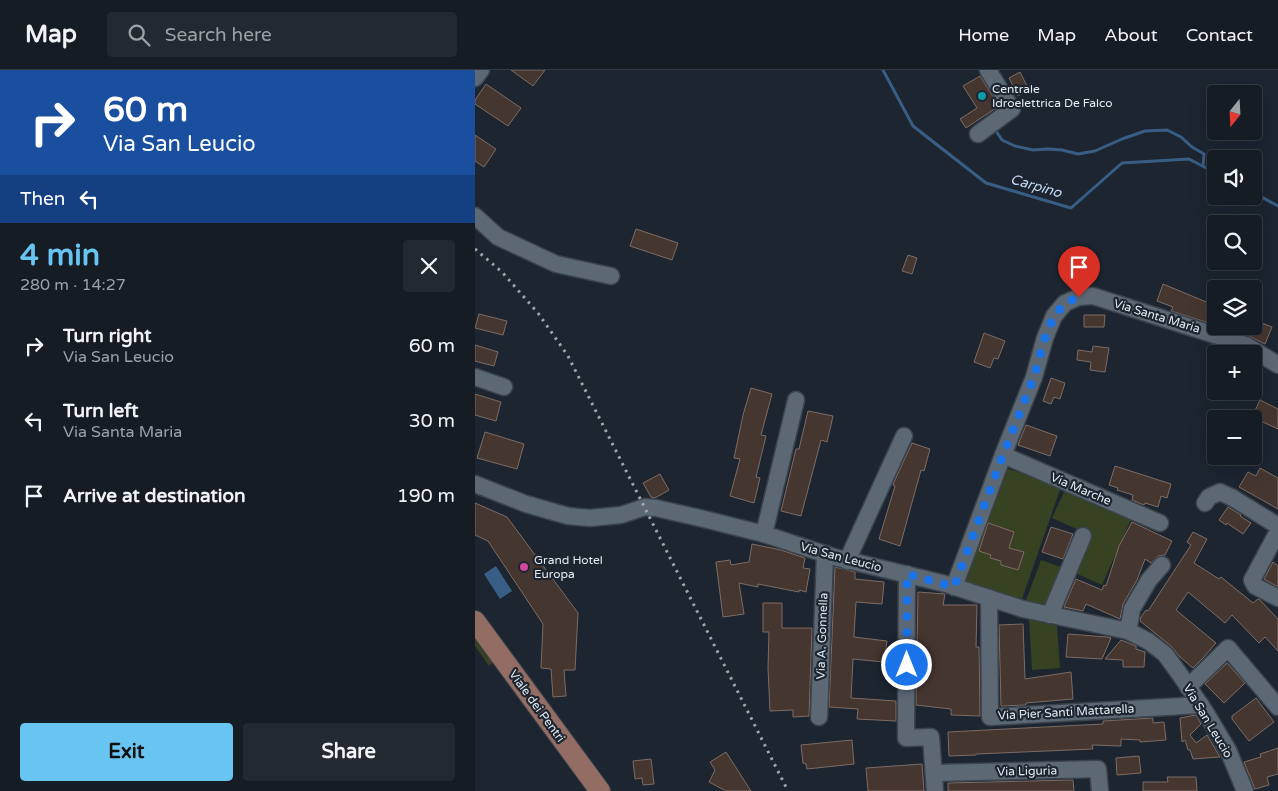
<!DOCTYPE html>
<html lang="en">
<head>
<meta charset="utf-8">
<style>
  :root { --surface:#151c24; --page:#222931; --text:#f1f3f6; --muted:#9da1a6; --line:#343a41; --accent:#68c4f0 }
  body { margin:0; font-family:"Varela Round",sans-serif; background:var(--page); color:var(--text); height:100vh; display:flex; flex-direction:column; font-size:19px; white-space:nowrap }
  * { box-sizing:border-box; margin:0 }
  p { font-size:16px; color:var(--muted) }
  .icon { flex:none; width:28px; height:28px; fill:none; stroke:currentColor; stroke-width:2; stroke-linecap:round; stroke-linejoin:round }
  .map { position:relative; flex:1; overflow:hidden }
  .details { display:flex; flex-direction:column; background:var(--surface); width:475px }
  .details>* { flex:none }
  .top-card { background:#1a4fa0; color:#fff; overflow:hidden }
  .needle { width:32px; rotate:198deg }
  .tools { position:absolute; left:732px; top:15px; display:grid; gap:10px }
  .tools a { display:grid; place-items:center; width:55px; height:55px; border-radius:5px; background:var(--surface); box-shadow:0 5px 20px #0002,0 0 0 1px var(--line); font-size:25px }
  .pin { position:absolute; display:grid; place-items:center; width:42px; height:42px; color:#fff; margin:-51px -21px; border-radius:50% 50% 50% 0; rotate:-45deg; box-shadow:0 0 5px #0007 }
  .pin .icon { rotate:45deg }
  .me { position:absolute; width:55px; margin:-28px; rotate:0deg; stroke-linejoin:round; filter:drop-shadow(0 0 4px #0008) }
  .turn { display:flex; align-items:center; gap:18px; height:105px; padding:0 20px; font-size:22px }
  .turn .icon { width:65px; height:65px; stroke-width:2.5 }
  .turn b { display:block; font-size:35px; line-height:42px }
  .then { display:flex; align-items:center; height:48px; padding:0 20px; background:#0003; gap:10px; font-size:19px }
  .round { display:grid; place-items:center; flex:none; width:52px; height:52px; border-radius:5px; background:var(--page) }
  .headline { display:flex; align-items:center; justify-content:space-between; height:85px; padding:0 20px }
  h1 { font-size:30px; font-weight:800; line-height:38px; color:var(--accent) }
  .cta { display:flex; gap:10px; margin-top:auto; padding:10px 20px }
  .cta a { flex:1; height:58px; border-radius:5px; background:var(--accent); color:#111; font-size:20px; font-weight:800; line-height:58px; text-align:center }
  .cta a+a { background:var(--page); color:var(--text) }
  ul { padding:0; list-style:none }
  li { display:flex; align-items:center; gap:15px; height:75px; padding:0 20px }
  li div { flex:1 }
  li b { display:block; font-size:19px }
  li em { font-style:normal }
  header { display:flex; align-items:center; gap:30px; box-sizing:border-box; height:70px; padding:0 25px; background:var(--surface); border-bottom:1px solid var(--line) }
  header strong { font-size:24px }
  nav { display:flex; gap:28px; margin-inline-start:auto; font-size:18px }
  .search { width:350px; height:45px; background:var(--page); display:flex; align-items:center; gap:12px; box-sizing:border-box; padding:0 18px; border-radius:5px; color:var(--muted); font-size:19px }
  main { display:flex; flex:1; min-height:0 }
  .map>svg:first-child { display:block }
</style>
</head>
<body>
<header>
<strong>Map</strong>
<div class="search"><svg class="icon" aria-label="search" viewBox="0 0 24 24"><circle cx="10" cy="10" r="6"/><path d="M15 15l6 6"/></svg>Search here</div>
<nav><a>Home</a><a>Map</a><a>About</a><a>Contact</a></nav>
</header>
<main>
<section class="details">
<div class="top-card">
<div class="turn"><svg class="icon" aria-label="right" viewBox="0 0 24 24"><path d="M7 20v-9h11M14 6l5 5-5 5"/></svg><div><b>60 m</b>Via San Leucio</div></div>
<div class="then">Then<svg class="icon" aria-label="left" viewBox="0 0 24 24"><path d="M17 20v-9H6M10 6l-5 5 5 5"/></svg></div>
</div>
<div class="headline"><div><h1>4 min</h1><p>280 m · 14:27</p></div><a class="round"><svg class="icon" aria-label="close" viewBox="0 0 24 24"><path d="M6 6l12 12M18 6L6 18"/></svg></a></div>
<ul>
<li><svg class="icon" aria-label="right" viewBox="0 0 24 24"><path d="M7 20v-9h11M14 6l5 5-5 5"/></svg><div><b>Turn right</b><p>Via San Leucio</p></div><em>60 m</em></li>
<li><svg class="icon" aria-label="left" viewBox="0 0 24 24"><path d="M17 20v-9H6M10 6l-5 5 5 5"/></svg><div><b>Turn left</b><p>Via Santa Maria</p></div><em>30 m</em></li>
<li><svg class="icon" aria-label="arrive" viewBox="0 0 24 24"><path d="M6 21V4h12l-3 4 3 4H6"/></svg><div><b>Arrive at destination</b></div><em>190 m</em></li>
</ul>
<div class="cta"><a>Exit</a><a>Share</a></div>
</section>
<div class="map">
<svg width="803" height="721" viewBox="0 0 803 721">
  <rect width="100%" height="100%" fill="#1c2530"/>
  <!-- green -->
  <g fill="#364222">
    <path d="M525,396L586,417L545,535L483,514Z"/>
    <path d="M591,418L657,447L627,515L598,502L615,465L577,448Z"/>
    <path d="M566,490L592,499L573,541L550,533Z"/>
    <path d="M554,549L582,556L585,598L557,600Z"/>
    <path d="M0,568L18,592L14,596L0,576Z"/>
  </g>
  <!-- water -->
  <path fill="#395e85" d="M21,496L37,521L25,529L9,504Z"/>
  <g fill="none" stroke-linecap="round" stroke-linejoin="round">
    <!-- stream -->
    <g stroke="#395e85" stroke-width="3">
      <path d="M408,0L438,56L511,113L596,138L647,93L714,89L741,103"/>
      <path d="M519,58L527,70L540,76L558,80L573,79L587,80L603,84L620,81L647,69L670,61L692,60L706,67L717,77L729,84L728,96"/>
      <path d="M779,123L803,136"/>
    </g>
  </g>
  <!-- building -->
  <g fill="#463630" stroke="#7d6c65">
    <path d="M36,0H70L58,16Z"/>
    <path d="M545,2L554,20L543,26L534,8Z"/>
    <path d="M505,6L524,36L491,58L485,49L502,38L488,16Z"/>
    <path d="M11,14L46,38L33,56L0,34V30Z"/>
    <path d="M0,65L21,79L9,97L0,91Z"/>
    <path d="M161,159L203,173L197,190L155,176Z"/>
    <path d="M433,185L442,188L437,204L427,201Z"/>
    <path d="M688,214L741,236V242L737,254L696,241L698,237L682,231Z"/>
    <path d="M4,244L32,251L28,265L0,258Z"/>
    <path d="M609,245H630L629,257H609Z"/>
    <path d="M779,250L797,257L790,274L774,266L767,263L769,256H779Z"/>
    <path d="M509,263L530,271L523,289L519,288L515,298L499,292Z"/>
    <path d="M0,275L23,282L19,296L0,291Z"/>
    <path d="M618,276L634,278L630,302L615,300L616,292L602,290L603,280L617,282Z"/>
    <path d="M576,308L590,313L585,329L579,327L576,334L568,331Z"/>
    <path d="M276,318L297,324L286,365L291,366L281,407L285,408L279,433L255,426L265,389L259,388L268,345Z"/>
    <path d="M0,324L26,332L21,351L0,345Z"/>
    <path d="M785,330L803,339V359L777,347Z"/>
    <path d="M333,341L358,346L352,372L346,370L326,446L306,441L321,379H324Z"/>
    <path d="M551,355L582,366L575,386L543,375Z"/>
    <path d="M10,362L49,374L42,399L2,388Z"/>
    <path d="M437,373L455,379L449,401L446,400L425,476L404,469L420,416L418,415L419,412Z"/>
    <path d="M640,396L696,414L692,428L686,426L683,437L670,433L669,435L657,430L658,425L642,420L643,418L634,415Z"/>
    <path d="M785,398L803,408V439L764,417L773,402L781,406Z"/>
    <path d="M185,404L194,420L180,428L176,427L168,413Z"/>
    <path d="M0,433L32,447L103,543L100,600H89L91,626L78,627L76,599L66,598L68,554L13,471L0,465Z"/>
    <path d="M753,437L766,445L765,446L776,453L768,464L752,453L751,455L744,450Z"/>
    <path d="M657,452L697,471L690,485L683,486L676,493L670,489L662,510L648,534L645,549L611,534L608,541L589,537L601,509L627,520L629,515L631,516L644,476Z"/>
    <path d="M513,453L539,462L534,478L549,482L543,500L526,495V491L515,488L516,485L504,481Z"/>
    <path d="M576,457L598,464L588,489L567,482Z"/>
    <path d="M718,462L732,469L719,493L744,509L746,507L778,533L783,529H784L803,549V581L790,567L784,573L757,545L750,553L713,522L701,540L741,573L728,588L718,598L705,587L696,576L665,551L666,547L671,540L673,541L716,475L712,472Z"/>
    <path d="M277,474L306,480L330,488L328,498L335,499L331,522L324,520V522L283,514V517L264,513L269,544L248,547L241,492L255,490L256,495L274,492Z"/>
    <path d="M798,492L803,496V517L789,509Z"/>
    <path d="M360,497L380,502V509L409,512L407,534L381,532L379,565V567L412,571L409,592L378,589L376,628L421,631V651L382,649L383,639L354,637Z"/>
    <path d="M443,522L470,524L468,535H502L501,577H504L505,646L476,645V639L441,635Z"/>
    <path d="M288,533H307V558H337L334,646L318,647V640L295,641L293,598L294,562H288Z"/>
    <path d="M548,554L550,609L596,602L598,629L551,633V635L526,636L524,555Z"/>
    <path d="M593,564L632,567L636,568L627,589L591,587Z"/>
    <path d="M646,570L661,576V579L670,582L669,597H648V590L630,589Z"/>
    <path d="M752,593L770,613L749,633L730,614Z"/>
    <path d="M781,628L799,652L774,671L757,649V646Z"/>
    <path d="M721,645L726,654L715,665L721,673L732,665L745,687L718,689L715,680H713L710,670L707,672L705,648Z"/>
    <path d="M678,648V653L689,652L691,670L665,672V670L646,669V676L617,675L618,679L501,684V685L474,686L473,662L628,654V651Z"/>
    <path d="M377,670L379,694L332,699L331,694L328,693L326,675Z"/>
    <path d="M803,678V704L792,707L794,715L780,719L769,692L786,687L785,684Z"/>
    <path d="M251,682L276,721H251L234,712L240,700L235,692Z"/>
    <path d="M664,686L666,703L642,705L641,688Z"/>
    <path d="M176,689L179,714L168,715L167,708L160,709L158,691Z"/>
    <path d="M447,694L449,721H393L391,698Z"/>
    <path d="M692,707H721L722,721H668V712H693Z"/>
    <path d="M598,710L599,721H473V713Z"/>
  </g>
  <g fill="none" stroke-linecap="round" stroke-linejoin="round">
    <defs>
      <g id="minor">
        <path d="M0,8L6,0"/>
        <path d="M503,64L537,39L513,0"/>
        <path d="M0,146L23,167L81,194L136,206"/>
        <path d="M0,307L29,317"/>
        <path d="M528,385L685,453"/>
        <path d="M0,414L51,434L93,446L115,448L146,445L170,437L181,438L229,449L289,464L359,487L471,514L548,539L653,561L673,571L690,584L706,606L731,643L753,680L770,721"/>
        <path d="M730,433L734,427L745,422L758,428L803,456"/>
        <path d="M289,464L321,330"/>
        <path d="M803,465L800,467L777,510L780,516L803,528"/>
        <path d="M372,491L429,366"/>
        <path d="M432,504L431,668L456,667L460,721"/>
        <path d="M479,517L528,385L559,307L570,268L579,246L590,233L604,227L618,226L771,275L803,295"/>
        <path d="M514,528L515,647L726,635"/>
        <path d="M575,545L608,466"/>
        <path d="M653,561L657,539L674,510L687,495"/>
        <path d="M713,617L753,578L803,637"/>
        <path d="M344,647L350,484"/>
        <path d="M459,703L623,699L625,721"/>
      </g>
      <path id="major" d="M0,551L125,721"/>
    </defs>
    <!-- minor casing -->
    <use href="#minor" stroke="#3b434c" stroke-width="19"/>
    <!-- major casing -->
    <use href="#major" stroke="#3b434c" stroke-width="22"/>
    <!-- minor -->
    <use href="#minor" stroke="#5d6875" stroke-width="16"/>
    <!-- major -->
    <use href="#major" stroke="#936c64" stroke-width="20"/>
    <!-- rail -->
    <path stroke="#9ea6ae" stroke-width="3" stroke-dasharray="2.5 5" stroke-linecap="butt" d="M0,179L27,202L63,243L93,286L313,721"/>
  </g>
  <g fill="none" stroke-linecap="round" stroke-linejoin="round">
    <!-- route -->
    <path stroke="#1a73e8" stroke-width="9" stroke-dasharray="0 16.2" d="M432,595V504L479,517L528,385L559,307L570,268L579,246L590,233L604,227"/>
  </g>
  <!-- markers -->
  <circle fill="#0f9aa8" stroke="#1c2530" stroke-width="2" cx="507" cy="26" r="5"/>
  <circle fill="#d1479c" stroke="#1c2530" stroke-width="2" cx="49" cy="497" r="5"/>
  <g text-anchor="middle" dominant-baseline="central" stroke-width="4.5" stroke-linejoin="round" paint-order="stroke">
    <!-- poi labels -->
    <g font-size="12" fill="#e3eaf1" stroke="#1c2530" text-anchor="start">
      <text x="517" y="19">Centrale<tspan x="517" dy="14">Idroelettrica De Falco</tspan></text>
      <text x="59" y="490">Grand Hotel<tspan x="59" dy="14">Europa</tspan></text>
    </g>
    <!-- street labels -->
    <g font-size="12" fill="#e3eaf1" stroke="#1c2530">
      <text transform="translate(682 246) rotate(17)">Via Santa Maria</text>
      <text transform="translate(606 419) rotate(23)">Via Marche</text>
      <text transform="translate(366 487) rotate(15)">Via San Leucio</text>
      <text transform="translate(347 566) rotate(-88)">Via A. Gonnella</text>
      <text transform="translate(62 636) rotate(54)">Viale dei Pentri</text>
      <text transform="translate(591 642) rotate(-3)">Via Pier Santi Mattarella</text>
      <text transform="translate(733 651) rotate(59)">Via San Leucio</text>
      <text transform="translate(552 701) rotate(-1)">Via Liguria</text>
    </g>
    <!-- water labels -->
    <g font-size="14" font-style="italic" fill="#c4dbf4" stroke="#1c2530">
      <text transform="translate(561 116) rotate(16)">Carpino</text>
    </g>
  </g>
</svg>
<div class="tools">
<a><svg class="needle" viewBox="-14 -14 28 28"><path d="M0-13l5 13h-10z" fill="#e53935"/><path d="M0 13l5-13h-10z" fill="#9da1a6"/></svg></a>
<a><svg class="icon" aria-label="sound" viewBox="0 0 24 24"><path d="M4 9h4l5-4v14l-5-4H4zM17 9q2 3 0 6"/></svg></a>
<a><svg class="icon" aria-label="search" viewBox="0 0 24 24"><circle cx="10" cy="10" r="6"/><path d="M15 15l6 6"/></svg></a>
<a><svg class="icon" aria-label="layers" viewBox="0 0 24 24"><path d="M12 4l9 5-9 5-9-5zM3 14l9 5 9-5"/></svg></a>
<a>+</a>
<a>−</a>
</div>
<div class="pin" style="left:604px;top:227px;background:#d93025"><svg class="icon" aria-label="arrive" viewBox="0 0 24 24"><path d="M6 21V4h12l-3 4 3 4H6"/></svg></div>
<svg class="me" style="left:432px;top:595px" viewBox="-20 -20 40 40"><circle r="17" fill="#1a73e8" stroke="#fff" stroke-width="3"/><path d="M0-11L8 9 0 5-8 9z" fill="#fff"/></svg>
</div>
</main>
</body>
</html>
